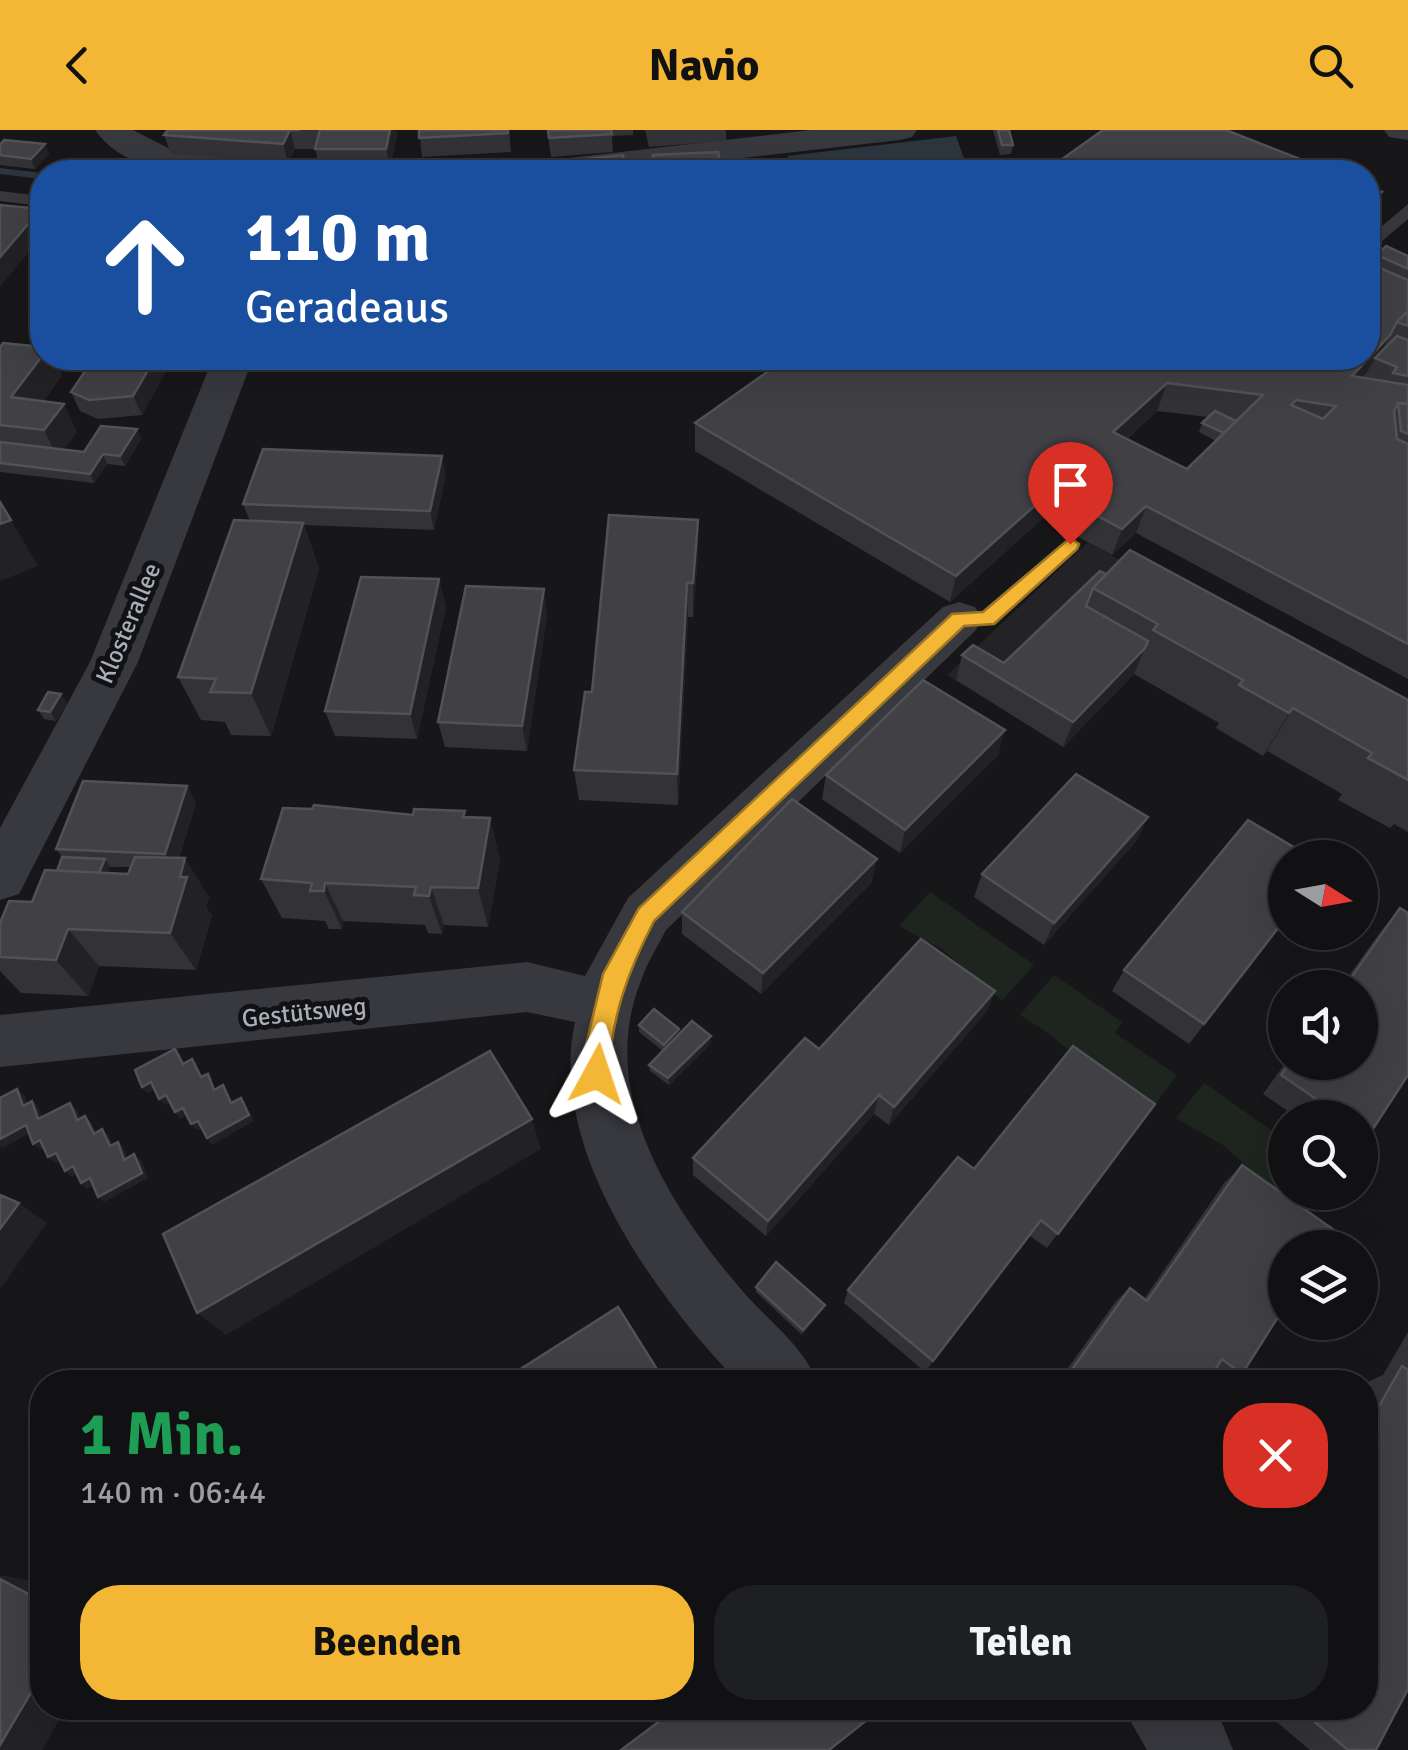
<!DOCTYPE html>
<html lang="de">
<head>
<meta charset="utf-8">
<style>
  :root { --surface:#111113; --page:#1e1f21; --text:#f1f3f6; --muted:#9c9da0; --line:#303133; --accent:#f4b735 }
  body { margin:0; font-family:Signika,sans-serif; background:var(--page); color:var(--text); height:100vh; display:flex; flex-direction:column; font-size:38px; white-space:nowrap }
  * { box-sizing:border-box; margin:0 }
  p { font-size:32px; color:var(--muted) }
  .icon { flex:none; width:55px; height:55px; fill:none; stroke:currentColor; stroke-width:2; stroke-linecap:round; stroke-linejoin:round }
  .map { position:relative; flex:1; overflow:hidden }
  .sheet { position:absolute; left:30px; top:1240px; width:1348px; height:350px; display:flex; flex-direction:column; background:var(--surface); border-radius:40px; box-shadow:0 10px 40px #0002,0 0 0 2px var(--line) }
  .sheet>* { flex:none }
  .banner { position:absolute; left:30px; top:30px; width:1350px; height:210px; border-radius:40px; box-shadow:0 10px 40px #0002,0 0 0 2px var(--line); background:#1a4fa0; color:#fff; overflow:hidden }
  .needle { width:65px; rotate:101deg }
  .tools { position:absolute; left:1268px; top:710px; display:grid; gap:20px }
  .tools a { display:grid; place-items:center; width:110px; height:110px; border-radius:50%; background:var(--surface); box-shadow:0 10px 40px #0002,0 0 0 2px var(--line); font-size:50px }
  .pin { position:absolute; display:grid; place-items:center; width:85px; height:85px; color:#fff; margin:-102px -42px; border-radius:50% 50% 50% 0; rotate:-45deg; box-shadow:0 0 10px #0007 }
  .pin .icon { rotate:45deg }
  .me { position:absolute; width:110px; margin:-55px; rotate:5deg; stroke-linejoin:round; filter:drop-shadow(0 0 8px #0008) }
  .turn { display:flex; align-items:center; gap:35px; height:210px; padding:0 50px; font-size:45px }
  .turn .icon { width:130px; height:130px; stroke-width:2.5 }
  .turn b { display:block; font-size:70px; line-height:85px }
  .round { display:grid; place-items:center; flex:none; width:105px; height:105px; border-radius:40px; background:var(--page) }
  .overview { display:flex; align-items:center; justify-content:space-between; height:170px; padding:0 50px }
  h1 { font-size:60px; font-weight:800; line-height:75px; color:#1e9e55 }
  .primary-button { display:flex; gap:20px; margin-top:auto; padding:20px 50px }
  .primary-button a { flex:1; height:115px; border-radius:40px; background:var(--accent); color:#111; font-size:40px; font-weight:800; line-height:115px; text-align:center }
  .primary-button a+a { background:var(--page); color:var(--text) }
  header { display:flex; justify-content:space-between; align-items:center; height:130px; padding:0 50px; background:var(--accent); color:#111; font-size:45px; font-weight:800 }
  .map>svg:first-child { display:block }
</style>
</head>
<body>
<header><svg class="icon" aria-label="back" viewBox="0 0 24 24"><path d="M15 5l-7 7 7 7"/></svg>Navio<svg class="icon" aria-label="search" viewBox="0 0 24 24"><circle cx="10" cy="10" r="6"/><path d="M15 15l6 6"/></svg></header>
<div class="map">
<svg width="1408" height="1620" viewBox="0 0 1408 1620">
  <rect width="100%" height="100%" fill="#171719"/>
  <!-- built -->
  <path fill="#232326" d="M1088,412L1181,465L1140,538L1063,617L947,545Z"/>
  <!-- green -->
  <g fill="#1d251e">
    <path d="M930,762L1034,835L1002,871L943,820L899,796Z"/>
    <path d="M1054,845L1122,892L1115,903L1177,945L1153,977C1105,955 1066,912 1020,885Z"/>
    <path d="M1204,953L1285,1010V1056L1279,1065L1223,1015L1176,988Z"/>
  </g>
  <!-- water -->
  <path fill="#2d363e" d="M956,6L969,42H795L787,26Z"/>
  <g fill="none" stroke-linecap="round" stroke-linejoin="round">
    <!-- stream -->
    <path fill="#2d363e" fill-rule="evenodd" d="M0,38L42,43V49L0,44Z"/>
    <!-- lane -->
    <g fill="#38393e" fill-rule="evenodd">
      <path d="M0,61L42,66V76L0,71Z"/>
      <path d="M1408,74V89L1368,123V108Z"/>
      <path d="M1070,407L1081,415L1078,420L995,495H951V483L982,481Z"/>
    </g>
    <!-- street -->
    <g fill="#38393e" fill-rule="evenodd">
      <path d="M95,0H133L174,21L262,32L274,35L279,42C222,46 133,54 95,0Z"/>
      <path d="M811,0H917L912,7L900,10L620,42H517L522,35L534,32Z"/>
      <path d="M1384,0H1408V10L1389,7Z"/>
      <path d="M213,228H253L138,532L19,764L0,770V698L90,532Z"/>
      <path d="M959,472L975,477L982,489L975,501L666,800C658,816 648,831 642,848C594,964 673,1081 746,1165C771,1193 804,1217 817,1252H738C656,1167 547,1019 575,892L527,882L0,937V885L527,832L585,846L628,768L943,477Z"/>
      <path d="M1123,1578H1209L1222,1593L1233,1620H1147Z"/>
    </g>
  </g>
  <!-- wall -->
  <g fill="#333337" fill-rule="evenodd">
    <path d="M168,0H396L397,5L390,38H320L315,19H295L288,33L171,24L164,5Z"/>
    <path d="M419,0H509L511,22L422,27Z"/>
    <path d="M547,0H633V5L612,6L613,22L551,27Z"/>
    <path d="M645,0H726V11L649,17Z"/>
    <path d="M993,0H1009L1013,15L1011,24L1000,25Z"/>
    <path d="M45,14L49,24L35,39L0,35V15Z"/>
    <path d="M576,30L626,42H577Z"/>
    <path d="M1377,125L1408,126V549L1136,403L1112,425L1043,388L950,472L695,321V293L1368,228V133L1372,135ZM1157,281L1208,287L1202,293L1199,302L1216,311L1187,339L1127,309Z"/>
    <path d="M0,217L62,245L43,272L77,302L64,319L84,322L137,299L141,309L125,336L107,334L94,353L0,342Z"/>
    <path d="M77,228H172V230L142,285L98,289L80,281L71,262L84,243Z"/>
    <path d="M446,344L434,400L304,395L319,439L271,606L231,605L225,592L201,590L178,547L250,391L243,374Z"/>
    <path d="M698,424L693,487H688L678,675L579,670L574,640L592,562Z"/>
    <path d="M1100,441L1408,570V702L1394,694L1390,698L1338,670L1342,664L1267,621L1263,626L1216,598L1219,593L1134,544L1063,617L956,550L962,525L1004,533Z"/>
    <path d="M446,476L417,609L335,606L325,581Z"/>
    <path d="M547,485L527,621L445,617L438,592Z"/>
    <path d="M67,573L56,591L44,589L38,580Z"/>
    <path d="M998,625L900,723L822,669L826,645Z"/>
    <path d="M187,656L196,673L179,728L209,767L206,777L212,786L196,840L99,836L88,866L21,863L0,841V793L32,772L57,741L62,727L56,719ZM110,737H131L128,744L108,743Z"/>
    <path d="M413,685L466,687L500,728L488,797L444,795L442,804L428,803L425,795L343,791L342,799H329L325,791L282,788L261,749Z"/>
    <path d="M1148,687L1137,710L1044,815L974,767L982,744Z"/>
    <path d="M872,752L761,864L682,804V782Z"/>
    <path d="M1400,778L1369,1005L1360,1012V988H1298L1263,964L1286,932H1360V858H1340L1381,801Z"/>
    <path d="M1285,790L1189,914L1112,861L1124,840Z"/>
    <path d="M995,861L987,881L889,995L874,984L766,1106L693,1045V1028L819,919Z"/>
    <path d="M639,895L679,899L680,904L711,913L669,955L650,941L649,935L663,921L639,902Z"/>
    <path d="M1155,974L1047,1118L1030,1106L925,1242L844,1173L848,1160L974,1039Z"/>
    <path d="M1242,1035V1244L1227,1252H1220L1211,1246L1207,1252H1058L1116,1171L1130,1158L1144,1169L1225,1052Z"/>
    <path d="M756,1157L823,1179L802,1205L756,1162Z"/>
    <path d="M1408,1202V1559L1376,1620H1310L1260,1578H1365V1253L1383,1245Z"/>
  </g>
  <!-- shaded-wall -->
  <g fill="#222225">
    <path d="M290,0L295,19L288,33L283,14Z"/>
    <path d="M390,0H396L397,5L390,38L386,19Z"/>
    <path d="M45,14L49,24L35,39L31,29Z"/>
    <path d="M1382,62L1369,90L1368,91V75Z"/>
    <path d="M41,79L42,82V106L0,157V127Z"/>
    <path d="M1390,205L1379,227L1375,228L1367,242L1338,274L1352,246Z"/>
    <path d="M42,226V228H54L62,245L26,295L11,267Z"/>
    <path d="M155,228H172V230L142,285L133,266Z"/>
    <path d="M1167,253L1157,281L1104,329L1113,302Z"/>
    <path d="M64,274L77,302L58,328L44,300Z"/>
    <path d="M137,299L141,309L125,336L120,326Z"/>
    <path d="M103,324L107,334L94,353L90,344Z"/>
    <path d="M442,326L446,344L434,400L430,381Z"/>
    <path d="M1051,361L1043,388L950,472L956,446Z"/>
    <path d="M1146,376L1136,403L1112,425L1122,399Z"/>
    <path d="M11,390L38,436L0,451V394Z"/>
    <path d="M698,390V424L693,487V453Z"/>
    <path d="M303,393L319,439L271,606L251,563Z"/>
    <path d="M439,449L446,476L417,609L410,584Z"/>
    <path d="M687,453L688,487L678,675L677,644Z"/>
    <path d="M544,459L547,485L527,621L522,596Z"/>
    <path d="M1145,518L1134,544L1063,617L1073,592Z"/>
    <path d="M61,564L67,573L56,591L50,582Z"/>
    <path d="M1293,578L1267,621L1263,626L1289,583Z"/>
    <path d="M1005,600L998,625L900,723L905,700Z"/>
    <path d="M187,656L196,673L175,740L165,724Z"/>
    <path d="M1148,687L1137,710L1044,815L1054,793Z"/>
    <path d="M490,688L500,728L488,797L478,758Z"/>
    <path d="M185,728L209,767L206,777L212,786L196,840L170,803L180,747Z"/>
    <path d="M105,729L110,737L99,768L93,760Z"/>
    <path d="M877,729L872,752L761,864L763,843Z"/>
    <path d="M325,753L343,791L342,799L324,761Z"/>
    <path d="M431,757L444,795L442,804L429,766Z"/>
    <path d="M68,799L99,836L88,866L56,830Z"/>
    <path d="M995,861L987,881L889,995L894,977Z"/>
    <path d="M679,899L680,906L665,922L664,915Z"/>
    <path d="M711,906V913L669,955L668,948Z"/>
    <path d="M151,952L157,959L148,963L142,957Z"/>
    <path d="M17,959L25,966L30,982L23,976Z"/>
    <path d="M166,965L172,972L165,975L159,969Z"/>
    <path d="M879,965L874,984L766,1106L768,1091Z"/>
    <path d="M241,968L254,991L212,1015L207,1008Z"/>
    <path d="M32,971L39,978L45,995L38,989Z"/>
    <path d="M70,973L77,980L84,996L77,990Z"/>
    <path d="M183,978L188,984L180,989L175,982Z"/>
    <path d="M85,986L91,992L100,1010L94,1004Z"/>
    <path d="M532,989L541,1019L226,1205L197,1183Z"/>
    <path d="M198,991L203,997L197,1000L191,994Z"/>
    <path d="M26,995L33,1001L3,1018L0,1016V1009Z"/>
    <path d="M102,999L108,1005L116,1022L110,1016Z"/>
    <path d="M40,1010L48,1016L40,1020L33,1014Z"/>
    <path d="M118,1012L124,1018L130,1036L124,1030Z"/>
    <path d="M56,1023L63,1029L55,1033L48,1027Z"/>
    <path d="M134,1024L141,1030L148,1048L104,1072L98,1067Z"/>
    <path d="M73,1036L80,1042L72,1047L65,1041Z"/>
    <path d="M90,1048L97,1054L87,1059L81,1053Z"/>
    <path d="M19,1073L47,1093L0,1159V1099Z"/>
    <path d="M825,1175L823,1179L802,1205L803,1200Z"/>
    <path d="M0,1445L32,1451L42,1456V1471L0,1449Z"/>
    <path d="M42,1544V1578H66L42,1620H0V1615Z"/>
  </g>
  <!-- building -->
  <g fill="#404045" stroke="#505257" stroke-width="2.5" fill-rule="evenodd">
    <path d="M168,0H300H290L283,14L164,5Z"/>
    <path d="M320,0H390L386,19H315Z"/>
    <path d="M419,0H508V3L419,8Z"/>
    <path d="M548,0H611L612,4L549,8Z"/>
    <path d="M998,0H1009L1013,15H1002Z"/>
    <path d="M1103,0H1226L1333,42H1044Z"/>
    <path d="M4,10L45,14L31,29L0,25V15Z"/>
    <path d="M718,22L722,39L751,38L752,42H656L653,25Z"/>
    <path d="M623,25L626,42H586V38H577L576,30Z"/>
    <path d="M1368,56L1382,62L1368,75Z"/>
    <path d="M0,75L41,79L0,127Z"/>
    <path d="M1386,116L1408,126V139L1377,125Z"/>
    <path d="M1368,133L1408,150V181L1397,192L1390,205L1352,246L1408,255V274L1398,273L1394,281L1397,309L1408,314V514L1146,376L1122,399L1051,361L956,446L695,293L787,228H1368V165L1379,154L1368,149ZM1167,253L1263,265L1187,339L1113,302ZM1296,270L1336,276L1323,289L1291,275Z"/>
    <path d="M1408,181V196L1397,192Z"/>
    <path d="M1397,206L1408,210V246L1393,243L1397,237L1375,228Z"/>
    <path d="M3,213L42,217V226L11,267L64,274L44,300L0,295V217Z"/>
    <path d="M89,228H155L133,266L89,270L71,262L94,228Z"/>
    <path d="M1398,273L1408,274V304L1401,301Z"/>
    <path d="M1215,281L1236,291L1224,303L1202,293Z"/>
    <path d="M101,296L137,299L120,326L103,324L90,344L0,333V312L84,322Z"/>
    <path d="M263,319L442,326L430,381L243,374Z"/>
    <path d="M0,372L11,390L0,394Z"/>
    <path d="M609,385L698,390L693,453H687L677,644L574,640L585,562H592Z"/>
    <path d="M234,390L303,393L251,563L210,562L216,549L178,547Z"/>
    <path d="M1130,420L1408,570V650L1368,628L1372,623L1293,578L1289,583L1239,555L1243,550L1153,500L1158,494L1093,458Z"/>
    <path d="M1100,441L1106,444L1093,458L1086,476L1148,511L1145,518L1073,592L962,525L973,515L1004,533Z"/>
    <path d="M361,447L439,449L410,584L325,581Z"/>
    <path d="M466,456L544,459L522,596L438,592Z"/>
    <path d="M923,550L1005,600L905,700L826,645Z"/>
    <path d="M48,562L61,564L50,582L38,580Z"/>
    <path d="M1076,644L1148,687L1054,793L982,744Z"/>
    <path d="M83,651L187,656L165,724L56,719Z"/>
    <path d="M792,669L877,729L763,843L682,782Z"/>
    <path d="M314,675L413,685L414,679L465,681L463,687L490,688L478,758L431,757L429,766L414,765L416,757L325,753L324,761H310L312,753L261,749L283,678L312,679Z"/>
    <path d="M1248,690L1312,728H1285V789L1204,894L1124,840Z"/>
    <path d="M62,727L105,729L99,743L57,741Z"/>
    <path d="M135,727L185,728L180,747H187L170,803L68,799L56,830L0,827V793L9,771L32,772L45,740L128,744Z"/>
    <path d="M1400,778L1408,783V945L1369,1005L1360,999V988H1344L1281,945L1290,932H1360V858H1344Z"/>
    <path d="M921,809L995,861L894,977L879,965L768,1091L693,1028L805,908L819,919Z"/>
    <path d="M654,879L679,899L664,915L639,895Z"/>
    <path d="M692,891L711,906L668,948L649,935Z"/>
    <path d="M1073,916L1155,974L1058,1104L1041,1090L933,1231L848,1160L958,1027L974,1039Z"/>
    <path d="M175,919L183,934L192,929L201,947L208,944L214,960L223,955L231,973L241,968L249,985L207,1008L198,991L191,994L183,978L175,982L166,965L159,969L151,952L142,957L135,940Z"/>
    <path d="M490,921L532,989L197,1183L163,1104Z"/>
    <path d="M17,959L23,976L32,971L38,989L70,973L77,990L85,986L94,1004L102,999L110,1016L118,1012L124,1030L134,1024L142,1043L98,1067L90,1048L81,1053L73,1036L65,1041L56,1023L48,1027L40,1010L33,1014L26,995L0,1009V968Z"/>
    <path d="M1242,1035L1334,1100L1322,1118H1285V1176L1242,1244L1222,1229L1207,1252H1063L1130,1158L1147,1171Z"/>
    <path d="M0,1065L19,1073L0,1099Z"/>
    <path d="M776,1132L825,1175L803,1200L756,1157Z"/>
    <path d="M618,1177L665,1252H500Z"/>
    <path d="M1402,1236L1408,1240V1559L1376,1620H1348L1298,1578H1365V1327L1378,1305L1367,1297Z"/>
    <path d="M0,1449L42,1471V1544L0,1615Z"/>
    <path d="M677,1578H882L829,1620H621Z"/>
  </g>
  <!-- route -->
  <path fill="#f4b735" stroke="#9f7722" stroke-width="2.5" d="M1070,408L1079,414L1077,419L994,494L964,496L654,791C628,841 611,887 609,944L597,955L588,952L586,915L603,844L639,778L952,484L983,482Z"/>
  <g text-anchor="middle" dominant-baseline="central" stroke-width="10" stroke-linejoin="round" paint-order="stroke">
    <!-- street labels -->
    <g font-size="25" fill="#a9aeb9" stroke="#121214">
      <text transform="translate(128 493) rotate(-67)">Klosterallee</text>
      <text transform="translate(304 882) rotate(-6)">Gestütsweg</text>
    </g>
  </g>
</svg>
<div class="tools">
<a><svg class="needle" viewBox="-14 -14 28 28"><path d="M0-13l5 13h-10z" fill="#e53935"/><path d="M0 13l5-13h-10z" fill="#9c9da0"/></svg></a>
<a><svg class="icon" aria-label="sound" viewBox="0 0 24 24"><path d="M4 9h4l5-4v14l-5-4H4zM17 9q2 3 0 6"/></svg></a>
<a><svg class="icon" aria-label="search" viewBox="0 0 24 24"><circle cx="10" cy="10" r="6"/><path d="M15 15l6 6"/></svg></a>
<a><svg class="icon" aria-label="layers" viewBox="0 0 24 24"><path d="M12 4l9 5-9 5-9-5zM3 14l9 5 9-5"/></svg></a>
</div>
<div class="pin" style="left:1070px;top:414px;background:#d93025"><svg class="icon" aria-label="arrive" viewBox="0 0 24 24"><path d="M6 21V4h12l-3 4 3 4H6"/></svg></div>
<svg class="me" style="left:597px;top:944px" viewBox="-20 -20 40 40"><path d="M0-17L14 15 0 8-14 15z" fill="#f4b735" stroke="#fff" stroke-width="4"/></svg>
<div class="banner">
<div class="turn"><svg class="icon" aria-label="ahead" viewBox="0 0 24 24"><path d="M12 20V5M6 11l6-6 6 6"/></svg><div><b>110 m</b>Geradeaus</div></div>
</div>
<section class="sheet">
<div class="overview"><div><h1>1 Min.</h1><p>140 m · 06:44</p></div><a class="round" style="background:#d93025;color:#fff"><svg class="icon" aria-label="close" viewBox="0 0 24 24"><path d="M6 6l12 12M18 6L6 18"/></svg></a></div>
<div class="primary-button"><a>Beenden</a><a>Teilen</a></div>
</section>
</div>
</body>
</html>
